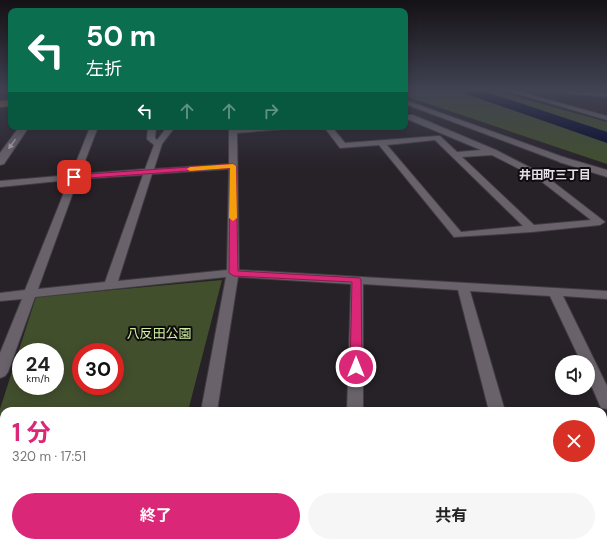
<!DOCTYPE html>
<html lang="ja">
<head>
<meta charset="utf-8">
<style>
  :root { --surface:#fff; --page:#f6f6f6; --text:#222; --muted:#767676; --accent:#db2777 }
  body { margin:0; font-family:"DM Sans","Noto Sans JP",sans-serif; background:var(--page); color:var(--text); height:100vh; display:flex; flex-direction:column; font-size:15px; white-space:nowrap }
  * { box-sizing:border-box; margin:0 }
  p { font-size:13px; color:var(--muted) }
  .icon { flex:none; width:22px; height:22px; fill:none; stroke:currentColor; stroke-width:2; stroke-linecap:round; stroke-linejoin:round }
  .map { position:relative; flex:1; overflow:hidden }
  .drawer { position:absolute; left:0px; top:407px; width:607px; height:140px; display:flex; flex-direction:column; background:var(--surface); border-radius:12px 12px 0 0; box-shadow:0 2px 10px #0003 }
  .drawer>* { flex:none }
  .banner { position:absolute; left:8px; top:8px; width:400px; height:122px; border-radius:8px; box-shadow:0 2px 10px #0003; background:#0b6e4f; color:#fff; overflow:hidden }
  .tools { position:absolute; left:555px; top:355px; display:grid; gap:8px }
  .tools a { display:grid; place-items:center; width:40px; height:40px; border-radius:50%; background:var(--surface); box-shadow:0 2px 10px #0003; font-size:20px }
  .speed { position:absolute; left:12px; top:343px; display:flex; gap:8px; font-size:20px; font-weight:700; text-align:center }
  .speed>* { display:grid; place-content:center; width:52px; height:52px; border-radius:50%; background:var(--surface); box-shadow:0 2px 10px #0003; line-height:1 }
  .speed small { font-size:10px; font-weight:400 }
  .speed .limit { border:6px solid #d22; background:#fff; color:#111 }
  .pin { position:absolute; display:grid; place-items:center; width:34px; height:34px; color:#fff; margin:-17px; border-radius:8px; box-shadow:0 2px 6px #0006 }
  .me { position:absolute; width:44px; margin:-22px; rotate:0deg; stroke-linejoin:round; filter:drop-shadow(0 0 3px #0008) }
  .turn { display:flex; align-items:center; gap:14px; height:84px; padding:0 12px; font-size:18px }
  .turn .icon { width:52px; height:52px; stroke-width:2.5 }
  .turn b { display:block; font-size:28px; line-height:34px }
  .lanes { display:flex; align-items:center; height:38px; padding:0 12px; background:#0003; justify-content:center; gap:20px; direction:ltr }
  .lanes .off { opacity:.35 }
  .round { display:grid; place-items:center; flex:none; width:42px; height:42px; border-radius:21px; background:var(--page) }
  .head { display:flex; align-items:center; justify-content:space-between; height:68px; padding:0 12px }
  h1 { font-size:24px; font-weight:700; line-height:30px; color:var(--accent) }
  .cta { display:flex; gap:8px; margin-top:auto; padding:8px 12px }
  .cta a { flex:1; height:46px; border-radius:24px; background:var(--accent); color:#fff; font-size:16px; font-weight:700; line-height:46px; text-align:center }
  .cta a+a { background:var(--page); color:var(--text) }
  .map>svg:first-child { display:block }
</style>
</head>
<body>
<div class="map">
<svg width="607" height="547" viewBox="0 0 607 547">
  <rect width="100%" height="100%" fill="#272128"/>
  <!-- green -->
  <g fill="#424f2d" fill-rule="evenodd">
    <path d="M405,91H495L607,122V164L405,96Z"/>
    <path d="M222,280L188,411H4V444H0V409L36,297ZM21,352H55V386H21ZM81,352H115V386H81Z"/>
  </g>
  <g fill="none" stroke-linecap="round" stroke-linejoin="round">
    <!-- river -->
    <path fill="#00062c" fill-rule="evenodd" d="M464,91H484L607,132V143L466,94Z"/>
    <defs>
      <g id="minor">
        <path d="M508,91H517L607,116V120Z"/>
        <path d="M563,91L607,93V97L566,93Z"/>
        <path d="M405,100L566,158L567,160L563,163L560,162L405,104Z"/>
        <path d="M407,115H413L496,150L543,174L605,222L600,225L532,232L454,237L379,145L340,148L324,127H332L345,143L437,136H440L457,152L481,150L407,119ZM435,140L523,226L461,232L387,145ZM492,155L537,178L591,220L534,225L462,157Z"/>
        <path d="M90,127H98L80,174L145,169L154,145L147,139L148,127H156L155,138L157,140L167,127H175L162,144L154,169L229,164V127H237V129L289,127L285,129L237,133L239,270L607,291V299L563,296L607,386V409L601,408L588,378V362H581L550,296L470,291L505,411H489L458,290L363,284V411H347L351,284L238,277L217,411H201L226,277L35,297L8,372L5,376L0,378V353L22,299L0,301V293L25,290L69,180L0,187V181L71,175ZM229,169L227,270L118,281L152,174ZM143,175L105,282L38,289L78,179Z"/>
        <rect x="0" y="455" width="4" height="16"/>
        <path d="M4,536V543H21L20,547H0Z"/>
        <path d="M603,536L607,537V547H577L576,543H603Z"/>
        <path d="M523,543H543L544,547H524Z"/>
      </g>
      <path id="tertiary" d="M563,157L607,170V177L559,162L558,160L559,158Z"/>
      <path id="secondary" d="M19,127H29L4,164L0,165V153Z"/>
      <path id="primary" d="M11,100V106L0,107V101Z"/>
    </defs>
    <!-- minor casing -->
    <use href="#minor" stroke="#403c41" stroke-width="2"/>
    <!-- tertiary casing -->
    <use href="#tertiary" stroke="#403c41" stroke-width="2"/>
    <!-- secondary casing -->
    <use href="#secondary" stroke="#403c41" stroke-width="2"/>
    <!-- primary casing -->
    <use href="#primary" stroke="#403c41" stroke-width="2"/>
    <!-- minor -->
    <use href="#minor" fill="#69626b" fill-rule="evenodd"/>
    <!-- tertiary -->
    <use href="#tertiary" fill="#69626b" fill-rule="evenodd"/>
    <!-- secondary -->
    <use href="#secondary" fill="#69626b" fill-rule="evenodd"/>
    <!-- primary -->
    <use href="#primary" fill="#9a7245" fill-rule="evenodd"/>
  </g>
  <!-- one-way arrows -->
  <defs><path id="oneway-solid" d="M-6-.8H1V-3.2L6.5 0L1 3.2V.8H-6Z"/></defs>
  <use fill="#b1acb2" href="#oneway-solid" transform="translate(12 144) rotate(126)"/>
  <!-- sky -->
  <linearGradient id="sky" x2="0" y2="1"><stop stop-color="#151216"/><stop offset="0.54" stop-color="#414353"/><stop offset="1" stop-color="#414353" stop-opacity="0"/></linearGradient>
  <rect width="607" height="167" fill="url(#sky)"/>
  <!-- route -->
  <path fill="#db2777" stroke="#8e194d" d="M233,164L236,166L238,271L360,278L361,280L362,367L360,370L356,371L352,370L350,367L352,282L234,276L229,273L230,168L74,179L70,177L74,175Z"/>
  <!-- slow -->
  <path fill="#f59e0b" d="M233,164L236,166L237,218L233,221L229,218L230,168L190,171L187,169L190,167Z"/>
  <g text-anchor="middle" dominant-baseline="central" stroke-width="4" stroke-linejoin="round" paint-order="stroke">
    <!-- far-neighbourhood labels -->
    <g font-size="12" font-weight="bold" fill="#e5dee7" stroke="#0e0c0f">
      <text x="555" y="175">井田町三丁目</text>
    </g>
    <!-- park labels -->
    <g font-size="13" fill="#cfef9c" stroke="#0e0c0f">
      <text x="159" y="333">八反田公園</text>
    </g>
  </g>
</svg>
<div class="tools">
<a><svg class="icon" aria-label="sound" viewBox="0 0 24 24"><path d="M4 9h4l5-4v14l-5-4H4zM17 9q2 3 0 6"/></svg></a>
</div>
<div class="speed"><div>24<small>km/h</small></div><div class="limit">30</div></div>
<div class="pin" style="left:74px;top:177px;background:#d93025"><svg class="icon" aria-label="arrive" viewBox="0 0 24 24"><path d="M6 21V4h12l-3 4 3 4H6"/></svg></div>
<svg class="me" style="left:356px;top:367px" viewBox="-20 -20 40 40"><circle r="17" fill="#db2777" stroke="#fff" stroke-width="3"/><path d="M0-11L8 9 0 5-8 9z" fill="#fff"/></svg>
<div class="banner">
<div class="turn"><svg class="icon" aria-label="left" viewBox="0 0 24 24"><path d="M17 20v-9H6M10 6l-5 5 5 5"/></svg><div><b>50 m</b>左折</div></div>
<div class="lanes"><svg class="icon" aria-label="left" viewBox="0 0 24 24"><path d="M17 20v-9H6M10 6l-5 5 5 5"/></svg><svg class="icon off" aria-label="ahead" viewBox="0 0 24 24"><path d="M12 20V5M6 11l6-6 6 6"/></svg><svg class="icon off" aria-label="ahead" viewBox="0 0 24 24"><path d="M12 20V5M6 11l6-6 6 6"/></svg><svg class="icon off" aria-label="right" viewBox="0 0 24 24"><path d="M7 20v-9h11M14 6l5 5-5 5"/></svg></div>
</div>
<section class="drawer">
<div class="head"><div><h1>1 分</h1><p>320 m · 17:51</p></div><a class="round" style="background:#d93025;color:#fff"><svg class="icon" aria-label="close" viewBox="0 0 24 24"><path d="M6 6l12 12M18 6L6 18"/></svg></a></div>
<div class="cta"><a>終了</a><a>共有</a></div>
</section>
</div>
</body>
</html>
